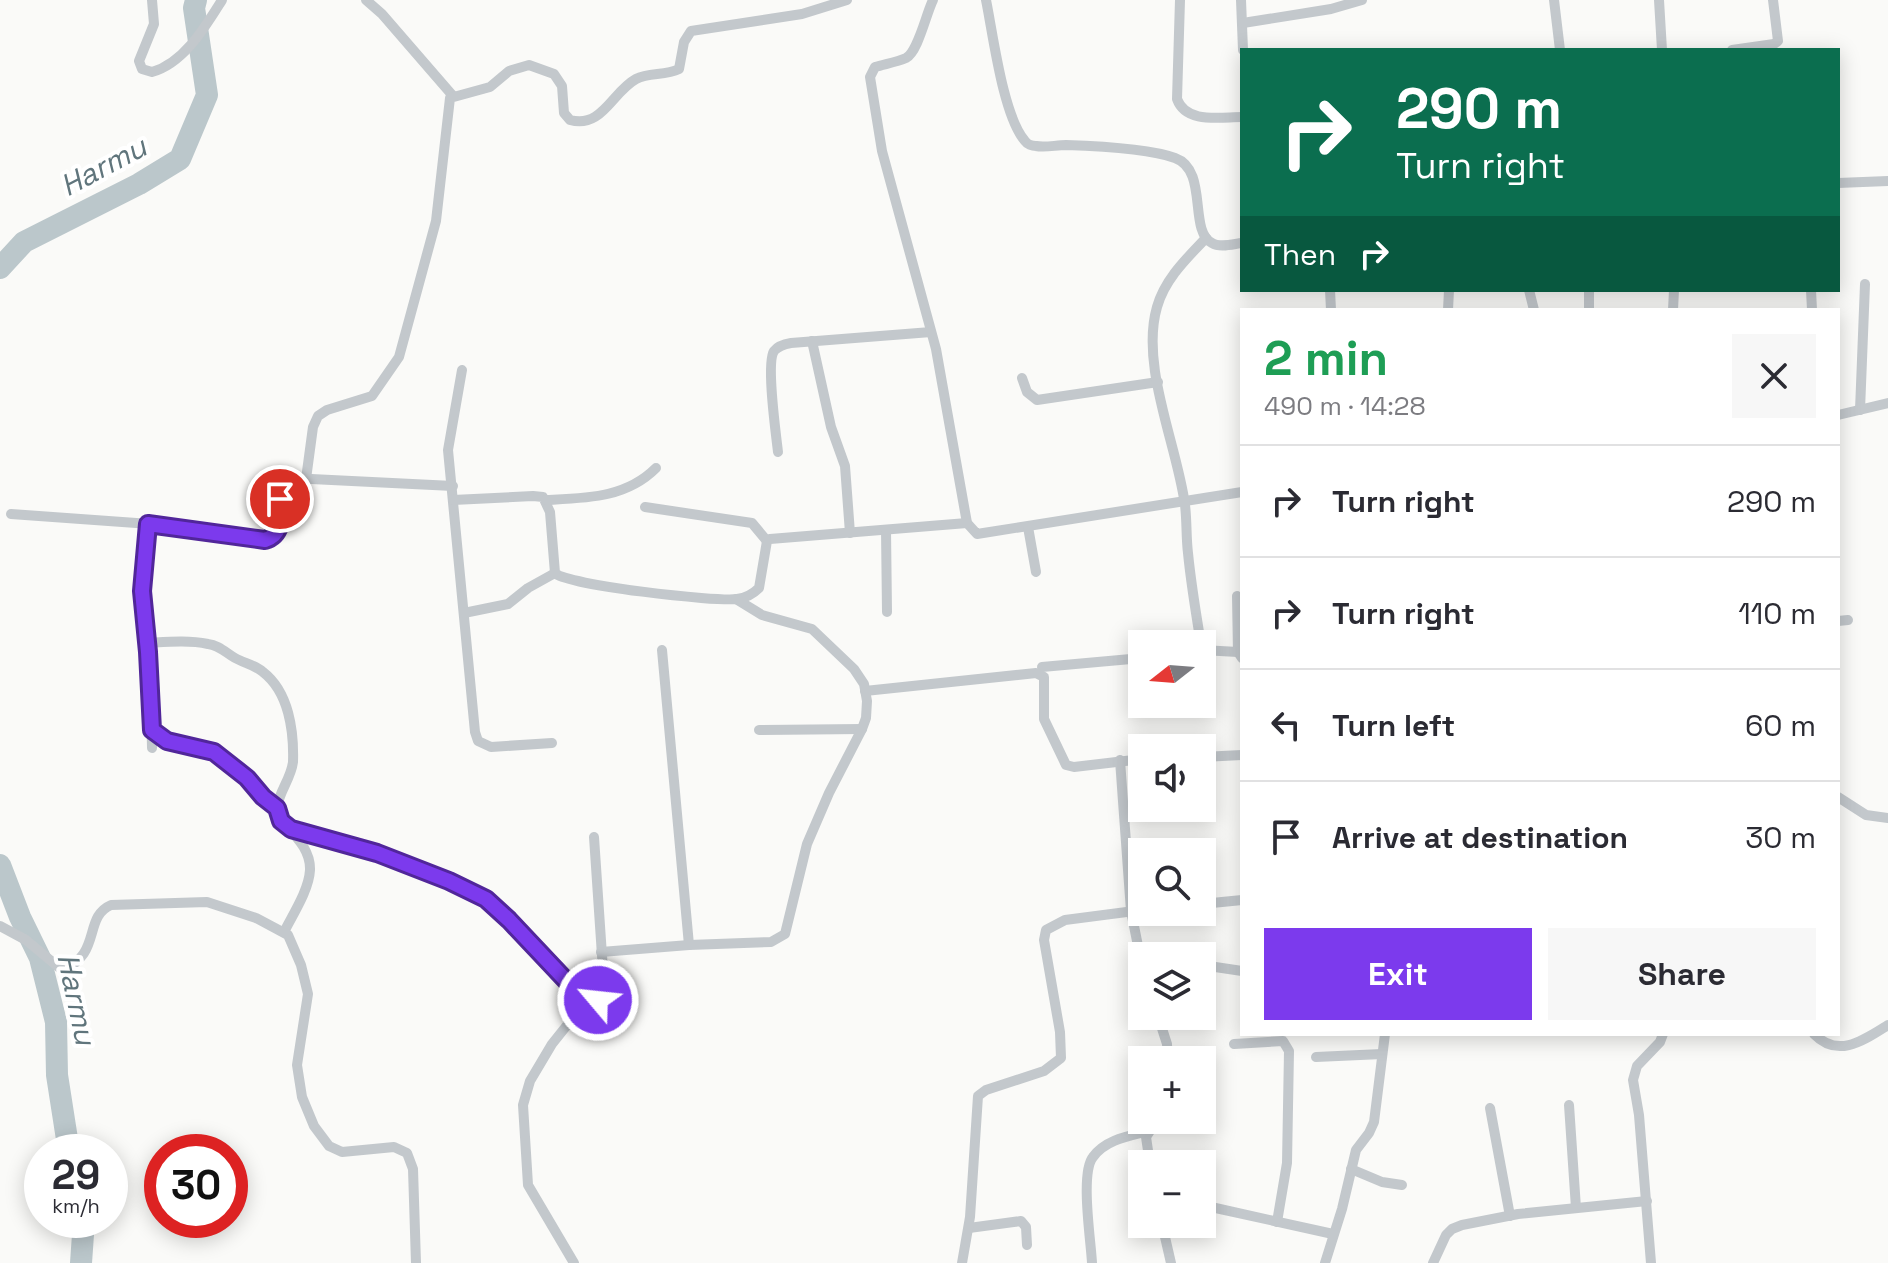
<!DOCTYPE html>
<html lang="en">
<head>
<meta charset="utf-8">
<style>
  :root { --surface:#fff; --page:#f7f7f7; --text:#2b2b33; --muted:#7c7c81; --line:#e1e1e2; --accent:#7c3aed }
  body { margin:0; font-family:"Space Grotesk",sans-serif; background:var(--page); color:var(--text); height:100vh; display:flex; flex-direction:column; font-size:30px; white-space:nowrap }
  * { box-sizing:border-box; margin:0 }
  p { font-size:26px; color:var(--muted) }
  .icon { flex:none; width:44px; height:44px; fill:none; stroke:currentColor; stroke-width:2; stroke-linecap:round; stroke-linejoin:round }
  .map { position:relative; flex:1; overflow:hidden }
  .details { position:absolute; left:1240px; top:308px; width:600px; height:728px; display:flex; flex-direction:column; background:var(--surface); border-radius:0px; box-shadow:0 4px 20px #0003 }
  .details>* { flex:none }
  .top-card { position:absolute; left:1240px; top:48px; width:600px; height:244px; border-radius:0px; box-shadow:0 4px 20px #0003; background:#0b6e4f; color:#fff; overflow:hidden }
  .needle { width:52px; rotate:253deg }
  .controls { position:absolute; left:1128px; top:630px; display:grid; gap:16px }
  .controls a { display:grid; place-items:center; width:88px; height:88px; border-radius:0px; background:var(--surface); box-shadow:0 4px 20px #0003; font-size:40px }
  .speed { position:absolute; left:24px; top:1134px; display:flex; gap:16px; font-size:40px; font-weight:700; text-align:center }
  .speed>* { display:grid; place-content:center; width:104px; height:104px; border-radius:50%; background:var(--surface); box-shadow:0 4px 20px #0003; line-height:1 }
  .speed small { font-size:20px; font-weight:400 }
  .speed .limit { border:12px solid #d22; background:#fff; color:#111 }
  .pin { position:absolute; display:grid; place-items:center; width:68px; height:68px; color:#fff; margin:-34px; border:4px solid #fff; border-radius:50%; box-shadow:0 2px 8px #0007 }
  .me { position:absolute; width:88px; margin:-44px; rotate:298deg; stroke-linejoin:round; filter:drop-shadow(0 0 6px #0008) }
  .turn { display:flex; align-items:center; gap:28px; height:168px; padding:0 24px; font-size:36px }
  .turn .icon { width:104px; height:104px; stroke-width:2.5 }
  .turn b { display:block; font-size:56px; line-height:68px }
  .then { display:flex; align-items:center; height:76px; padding:0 24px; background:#0003; gap:16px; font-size:30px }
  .round { display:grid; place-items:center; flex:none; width:84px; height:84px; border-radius:0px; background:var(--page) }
  .overview { display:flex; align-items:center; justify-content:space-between; height:136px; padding:0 24px }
  h1 { font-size:48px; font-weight:600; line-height:60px; color:#1e9e55 }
  .button { display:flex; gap:16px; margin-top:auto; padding:16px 24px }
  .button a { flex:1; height:92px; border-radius:0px; background:var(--accent); color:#fff; font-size:32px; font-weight:600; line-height:92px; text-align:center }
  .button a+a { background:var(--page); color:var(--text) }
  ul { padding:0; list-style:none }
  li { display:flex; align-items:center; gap:24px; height:112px; padding:0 24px; border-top:2px solid var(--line) }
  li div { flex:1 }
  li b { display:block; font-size:30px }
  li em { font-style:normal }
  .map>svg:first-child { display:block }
</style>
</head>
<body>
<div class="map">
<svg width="1888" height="1263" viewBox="0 0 1888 1263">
  <rect width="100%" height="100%" fill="#fafaf8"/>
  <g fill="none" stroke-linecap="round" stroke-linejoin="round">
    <!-- river -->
    <g stroke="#bbc7cb" stroke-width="22">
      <path d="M0,268L24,242L139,184L180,159L207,95L194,8L196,0"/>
      <path d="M0,865L20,917L40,958L56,1022L57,1075L69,1152"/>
      <path d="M81,1263L84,1220"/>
    </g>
    <!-- street -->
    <g stroke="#c3c8cc" stroke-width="10">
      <path d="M152,0L154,24L139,61L142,69L152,72C184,63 205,27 222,0"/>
      <path d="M366,0L382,14L453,96"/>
      <path d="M933,0C926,14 918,52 906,58C897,62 885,64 875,67L870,77L882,151L936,349L967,523L977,534L1242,492"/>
      <path d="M986,0C993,34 1003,116 1025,141C1027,144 1032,146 1036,146C1045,148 1056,145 1066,145C1096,146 1148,148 1175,158C1209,170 1188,231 1212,243C1220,248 1233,244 1242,243"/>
      <path d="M1180,0L1177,99C1186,124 1220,117 1242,117"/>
      <path d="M1241,0L1243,50"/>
      <path d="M1554,0L1560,50"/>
      <path d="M1659,0L1662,50"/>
      <path d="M1243,23L1331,9L1362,0"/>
      <path d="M1732,50L1774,44L1778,41L1773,0"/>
      <path d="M1838,183L1888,181"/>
      <path d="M1330,290L1331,310"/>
      <path d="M1529,290L1534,310"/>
      <path d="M1589,290V310"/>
      <path d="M1811,290L1812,310"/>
      <path d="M1448,310L1449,290"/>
      <path d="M1673,310L1674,290"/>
      <path d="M812,341L831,427L845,466L850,533"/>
      <path d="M462,370L448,450L475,732L478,741L491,747L552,743"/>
      <path d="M1022,378L1027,392L1037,400L1158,382"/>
      <path d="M1860,410L1865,284"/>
      <path d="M1838,415L1888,403"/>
      <path d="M778,452C776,434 766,363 774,351C778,346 785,344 791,343L931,332"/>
      <path d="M306,479L313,427L318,416L327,410L372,396L399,357L436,221L450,98L490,87L509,71L529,65L554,74L562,86L564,113L570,120C602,129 612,92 636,79C649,72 665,76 679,69L684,42L691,31L802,14L847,0"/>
      <path d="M453,500L533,496L543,497L550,512L555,573C566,585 716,602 737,599C745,598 753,594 759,588L767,541L770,539L967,523"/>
      <path d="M546,500C587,498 626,498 656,468"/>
      <path d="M645,507L752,523L767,541"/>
      <path d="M11,514L164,525L224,536L265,540L273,538L279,529L283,484L291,478L453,486"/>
      <path d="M148,524L142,591L151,700L152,748"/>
      <path d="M1028,527L1036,572"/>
      <path d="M886,530L887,612"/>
      <path d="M1237,596L1238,652L1242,658"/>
      <path d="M464,613L508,604L528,588L555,573"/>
      <path d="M1838,621L1848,620"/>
      <path d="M147,643C167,642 188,640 208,644C219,645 226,653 235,658C244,663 255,665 263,672C289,692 294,731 293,762C291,779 279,791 277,808C275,824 311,839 310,870C309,890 293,914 284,932"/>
      <path d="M1201,644C1196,614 1191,584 1188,553C1186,537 1187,521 1185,505C1177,445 1140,366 1157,307C1165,279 1186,259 1206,238"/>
      <path d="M662,650L689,945"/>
      <path d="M1202,650L1238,652"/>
      <path d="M1042,667L1142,658"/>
      <path d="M865,691L1036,673L1044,677V719L1066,765L1074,767L1142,759"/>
      <path d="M152,730L167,741L214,752L247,778L263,797L277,808"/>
      <path d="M759,730L862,729"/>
      <path d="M1202,757L1242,755"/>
      <path d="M1120,760L1131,911L1142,966"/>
      <path d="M1838,797L1866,815L1888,818"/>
      <path d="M291,829L377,853L449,881L486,899L509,920L591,1007"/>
      <path d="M1202,904L1242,900"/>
      <path d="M0,926L26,940L62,970C102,955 83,917 111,905L207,902L256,918L288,935L301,965L308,994L297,1065L302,1097L314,1126L329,1146L342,1152L394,1147L407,1153L413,1169L416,1263"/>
      <path d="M601,952L689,945L771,942L785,934L807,844L829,793L862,729L866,718L867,701L864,684L854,669L812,629L762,615L736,599"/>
      <path d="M1202,965L1242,971"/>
      <path d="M1158,1016L1167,1044L1168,1060"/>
      <path d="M1814,1034C1838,1059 1864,1040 1888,1025"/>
      <path d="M1234,1044L1283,1041L1289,1051L1287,1163L1277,1222"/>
      <path d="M1316,1057L1382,1054"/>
      <path d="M1569,1105L1576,1208"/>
      <path d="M1490,1108L1510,1216"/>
      <path d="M1150,1164L1146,1137L1157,1120"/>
      <path d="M1351,1169L1382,1182L1402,1185"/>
      <path d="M1202,1205L1333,1234"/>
      <path d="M1162,1224L1171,1263"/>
      <path d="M969,1228L1021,1221L1026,1227L1027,1245"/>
      <path d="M574,1263L528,1185L523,1105L530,1081L552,1044L568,1024L598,1000L604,985L594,837"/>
      <path d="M962,1263L970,1217L978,1096L986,1090L1044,1071L1061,1058L1060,1032L1044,940L1046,930L1065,920L1142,910"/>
      <path d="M1092,1263C1091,1241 1080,1173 1093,1157C1106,1139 1130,1136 1149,1131"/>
      <path d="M1325,1263L1342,1209L1356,1150L1369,1133L1374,1122L1385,1034"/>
      <path d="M1433,1263L1446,1235L1452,1229L1462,1225L1518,1214L1647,1201"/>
      <path d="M1651,1263L1639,1115L1633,1080L1637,1066L1660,1042L1663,1034"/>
    </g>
  </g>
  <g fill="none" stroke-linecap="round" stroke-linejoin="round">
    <defs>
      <path id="route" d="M280,499C280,515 284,534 265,540L148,524L142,591L148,652L152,730L167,741L214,752L247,778L263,797L277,808L281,821L291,829L377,853L449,881L486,899L509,920L591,1007L598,1000"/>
    </defs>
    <!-- route casing -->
    <use href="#route" stroke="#51269a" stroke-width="20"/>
    <!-- route -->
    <use href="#route" stroke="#7c3aed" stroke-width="14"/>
  </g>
  <g text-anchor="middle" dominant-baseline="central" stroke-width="8" stroke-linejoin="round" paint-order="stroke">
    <!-- water labels -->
    <g font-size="30" font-style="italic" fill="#60757c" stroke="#fff">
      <text transform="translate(103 166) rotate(-28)">Harmu</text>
      <text transform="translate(77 999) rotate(78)">Harmu</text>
    </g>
  </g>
</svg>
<div class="controls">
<a><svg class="needle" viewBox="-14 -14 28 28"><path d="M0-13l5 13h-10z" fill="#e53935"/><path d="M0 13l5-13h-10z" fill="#7c7c81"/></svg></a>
<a><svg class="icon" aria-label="sound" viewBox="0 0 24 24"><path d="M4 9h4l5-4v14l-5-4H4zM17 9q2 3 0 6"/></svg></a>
<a><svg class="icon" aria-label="search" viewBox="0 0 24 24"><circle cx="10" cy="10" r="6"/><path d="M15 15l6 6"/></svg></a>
<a><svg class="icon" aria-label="layers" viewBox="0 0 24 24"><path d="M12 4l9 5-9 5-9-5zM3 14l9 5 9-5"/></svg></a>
<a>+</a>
<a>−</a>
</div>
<div class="speed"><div>29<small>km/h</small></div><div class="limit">30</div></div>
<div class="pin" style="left:280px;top:499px;background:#d93025"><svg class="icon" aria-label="arrive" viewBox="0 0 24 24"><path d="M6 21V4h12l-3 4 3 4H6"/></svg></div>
<svg class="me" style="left:598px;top:1000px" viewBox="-20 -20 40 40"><circle r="17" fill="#7c3aed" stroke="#fff" stroke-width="3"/><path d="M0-11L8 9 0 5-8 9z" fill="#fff"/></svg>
<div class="top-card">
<div class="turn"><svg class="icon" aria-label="right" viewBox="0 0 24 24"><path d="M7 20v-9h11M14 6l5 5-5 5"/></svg><div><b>290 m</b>Turn right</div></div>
<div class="then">Then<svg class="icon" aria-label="right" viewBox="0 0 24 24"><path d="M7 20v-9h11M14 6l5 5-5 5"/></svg></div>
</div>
<section class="details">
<div class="overview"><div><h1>2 min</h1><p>490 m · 14:28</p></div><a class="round"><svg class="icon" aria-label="close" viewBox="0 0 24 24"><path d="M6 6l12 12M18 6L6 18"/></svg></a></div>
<ul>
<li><svg class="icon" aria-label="right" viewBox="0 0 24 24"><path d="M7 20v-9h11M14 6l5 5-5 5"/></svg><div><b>Turn right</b></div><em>290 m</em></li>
<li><svg class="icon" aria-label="right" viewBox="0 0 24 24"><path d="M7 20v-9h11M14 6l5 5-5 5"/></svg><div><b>Turn right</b></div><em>110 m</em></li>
<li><svg class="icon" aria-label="left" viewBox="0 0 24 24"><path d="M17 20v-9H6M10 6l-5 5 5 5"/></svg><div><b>Turn left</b></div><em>60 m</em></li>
<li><svg class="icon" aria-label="arrive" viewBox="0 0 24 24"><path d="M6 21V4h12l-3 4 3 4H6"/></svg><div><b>Arrive at destination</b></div><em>30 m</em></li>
</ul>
<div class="button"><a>Exit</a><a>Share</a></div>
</section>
</div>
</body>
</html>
